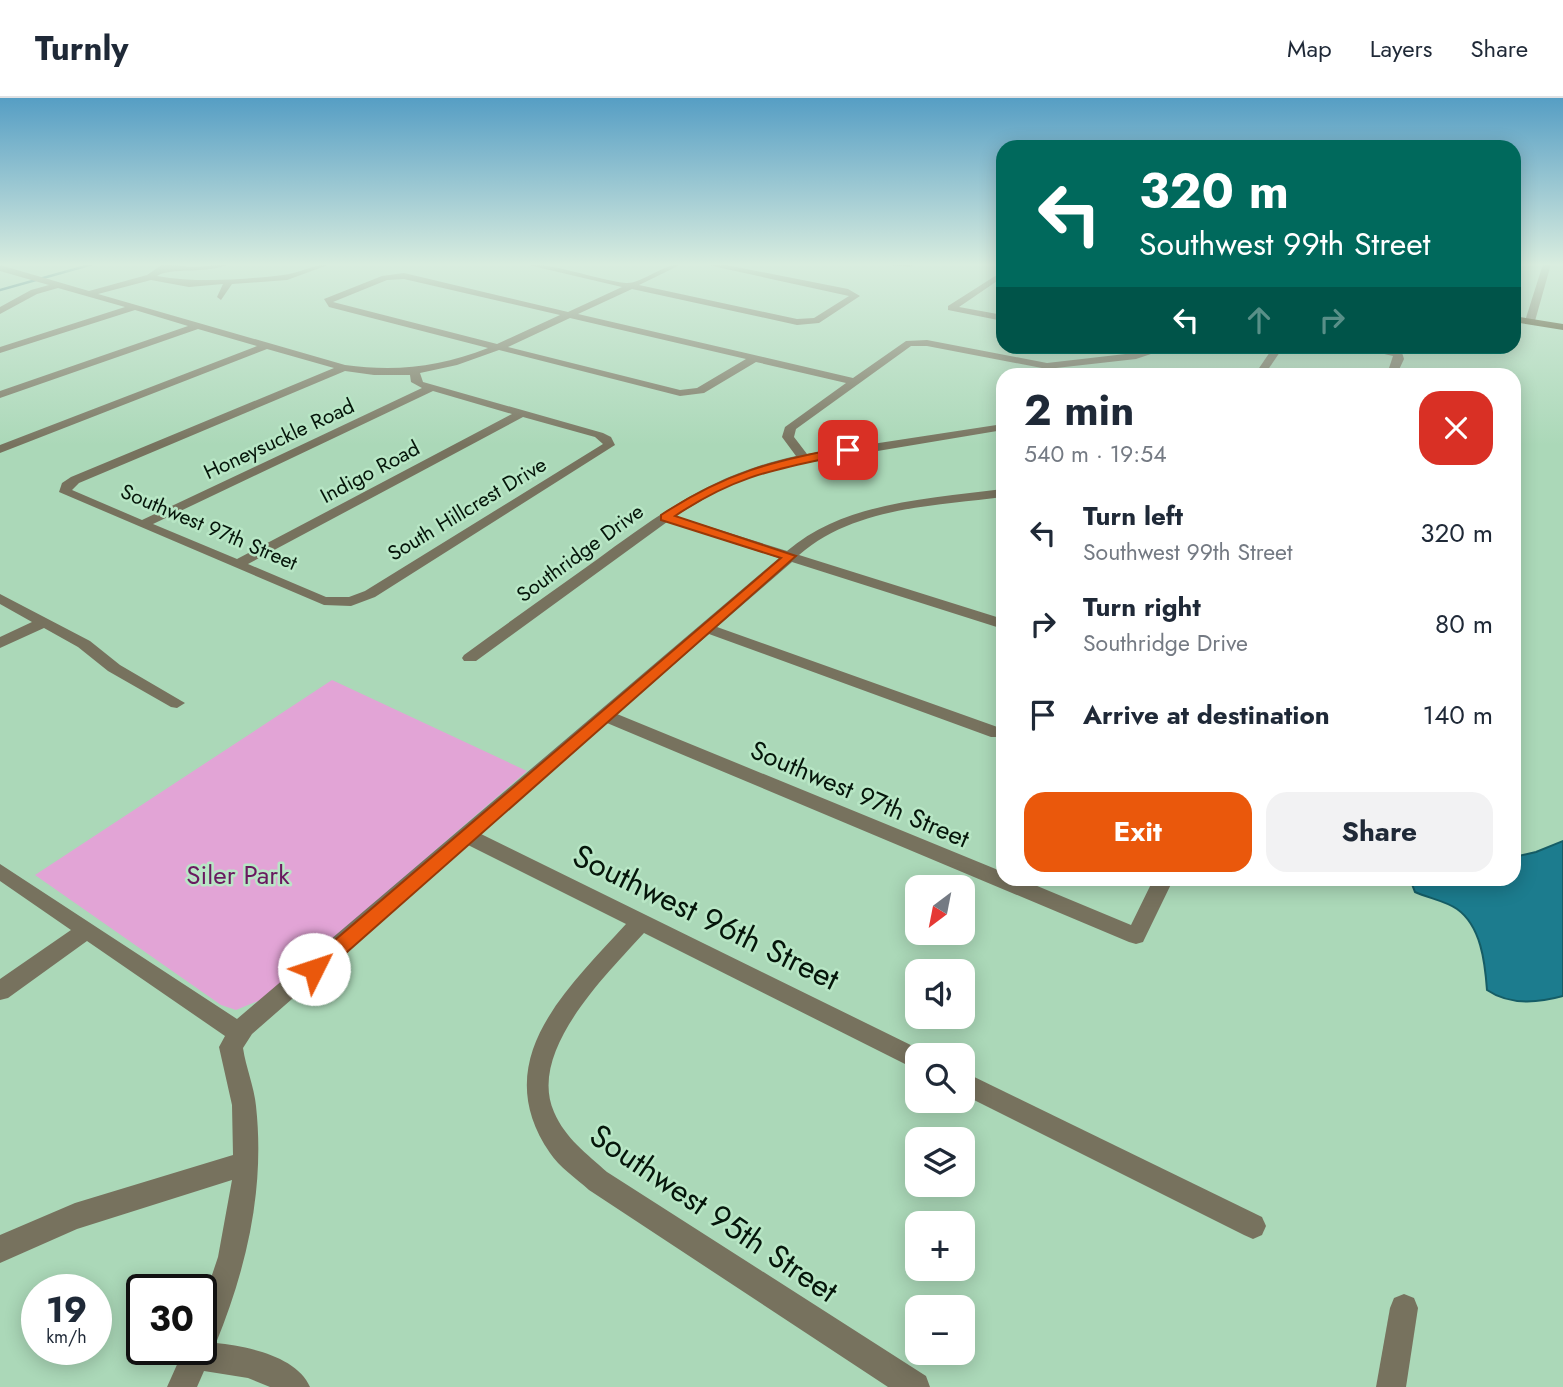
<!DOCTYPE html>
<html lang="en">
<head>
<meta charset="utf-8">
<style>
  :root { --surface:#fff; --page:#f2f2f3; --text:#1f2937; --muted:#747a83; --line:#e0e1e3; --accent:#ea580c }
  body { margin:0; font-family:Jost,sans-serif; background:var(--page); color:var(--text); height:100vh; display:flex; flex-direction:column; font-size:26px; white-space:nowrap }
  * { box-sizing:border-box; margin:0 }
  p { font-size:23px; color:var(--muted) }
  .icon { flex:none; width:38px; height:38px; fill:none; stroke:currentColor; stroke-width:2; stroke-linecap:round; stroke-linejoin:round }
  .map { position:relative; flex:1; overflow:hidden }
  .drawer { position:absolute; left:996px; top:270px; width:525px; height:518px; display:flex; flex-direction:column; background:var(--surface); border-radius:21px; box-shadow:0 4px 18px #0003 }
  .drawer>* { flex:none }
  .banner { position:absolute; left:996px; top:42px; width:525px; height:214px; border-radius:21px; box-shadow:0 4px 18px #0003; background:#00695c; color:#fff; overflow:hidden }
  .needle { width:46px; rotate:212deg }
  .tools { position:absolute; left:905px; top:777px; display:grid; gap:14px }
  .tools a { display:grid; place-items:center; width:70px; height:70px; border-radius:14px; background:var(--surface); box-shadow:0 4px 18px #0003; font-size:35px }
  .speed { position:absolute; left:21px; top:1176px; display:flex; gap:14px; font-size:35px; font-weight:700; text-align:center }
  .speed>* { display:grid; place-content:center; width:91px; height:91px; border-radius:50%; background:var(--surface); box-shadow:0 4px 18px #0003; line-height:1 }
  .speed small { font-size:18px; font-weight:400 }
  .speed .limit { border:4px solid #111; border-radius:10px; background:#fff; color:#111 }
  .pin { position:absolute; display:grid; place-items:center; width:60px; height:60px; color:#fff; margin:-30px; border-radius:14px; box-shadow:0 4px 10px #0006 }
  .me { position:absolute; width:77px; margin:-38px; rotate:49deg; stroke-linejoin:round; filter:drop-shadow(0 0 5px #0008) }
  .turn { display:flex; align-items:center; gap:24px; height:147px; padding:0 28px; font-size:32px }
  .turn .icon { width:91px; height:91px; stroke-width:2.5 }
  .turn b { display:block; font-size:49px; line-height:60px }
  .lanes { display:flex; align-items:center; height:66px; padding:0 28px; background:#0003; justify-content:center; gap:35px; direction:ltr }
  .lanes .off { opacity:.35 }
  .round { display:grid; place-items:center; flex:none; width:74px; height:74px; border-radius:21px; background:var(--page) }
  .head { display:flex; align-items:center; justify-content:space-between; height:119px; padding:0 28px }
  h1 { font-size:42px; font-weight:700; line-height:52px }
  .button { display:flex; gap:14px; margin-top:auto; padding:14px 28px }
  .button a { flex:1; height:80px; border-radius:21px; background:var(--accent); color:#fff; font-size:28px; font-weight:700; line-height:80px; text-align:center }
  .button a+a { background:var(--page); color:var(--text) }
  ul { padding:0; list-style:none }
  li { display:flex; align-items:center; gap:21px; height:91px; padding:0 28px }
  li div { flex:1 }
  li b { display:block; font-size:26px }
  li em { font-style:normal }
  header { display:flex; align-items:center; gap:42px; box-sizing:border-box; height:98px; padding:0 35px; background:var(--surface); border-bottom:2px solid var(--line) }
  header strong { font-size:33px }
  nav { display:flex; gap:38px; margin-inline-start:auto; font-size:24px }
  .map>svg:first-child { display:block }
</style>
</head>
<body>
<header>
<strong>Turnly</strong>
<nav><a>Map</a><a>Layers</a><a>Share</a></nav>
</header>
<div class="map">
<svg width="1563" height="1289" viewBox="0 0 1563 1289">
  <rect width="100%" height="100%" fill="#abd8b8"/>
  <!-- green -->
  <path fill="#e2a4d6" d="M332,582L527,673L263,901L236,912L221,907L35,777Z"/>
  <!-- water -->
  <path fill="#1c7c8e" stroke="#155d66" stroke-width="2" d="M1563,743V898C1538,905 1509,907 1487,892C1485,864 1481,828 1457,811C1446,803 1428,800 1415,794L1410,781L1514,780V759L1536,754Z"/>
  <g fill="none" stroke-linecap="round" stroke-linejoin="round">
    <!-- stream -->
    <path stroke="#155d66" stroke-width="2.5" d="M0,192L93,166"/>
    <!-- minor -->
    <g fill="#77725e" fill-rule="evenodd">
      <path d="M163,166L193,169L230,166C209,176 170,169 157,178C198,185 241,182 283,177C300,175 314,166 331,166L287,182L232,186L221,202L217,199L223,186L189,189L151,182L98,196L345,267C396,274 440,269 488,250L329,209L324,201L382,178L404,175L568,214L622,189L524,166C559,166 592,181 626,185C642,186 662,166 682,166L639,187L797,221L814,220L849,198L703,166H721L848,191L860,198L819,225L797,227L632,191L578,216L853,280L906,243L927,242L1047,265L1134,255L1141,253L1138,248H1148L1151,256L1136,261L1047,271L927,248H911L796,331L794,339L807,356L1003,326V332L770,371L728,387L675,418L787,453C846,403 929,401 1003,391V399C934,408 854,409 799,457L1003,521V531L792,464L717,529L1003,631V639H991L709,536L617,616L1003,774V780H1018L1131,827L1154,780H1174L1143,844L1136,846L1129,844L607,625L481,736L925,954L927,957H917V971L909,968L644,835C607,876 527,953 554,1014C565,1040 587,1056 607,1074L926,1278L930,1289H888L589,1092C576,1080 559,1069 550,1055C487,963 566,892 626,826L468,747L252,936L243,950C246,970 254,988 256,1008C265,1090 247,1169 216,1245C246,1248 297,1258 310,1289H270L248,1280L204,1273L197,1289H167L184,1251H201V1210L218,1159L232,1082L77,1131L0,1165V1137L75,1105L233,1057L232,1007L219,949L225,938L87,843L8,900L0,902V881L71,832L0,783V766L237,921L779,460L667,424L476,563H464L462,560L464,557C508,525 551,494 595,463C662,414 713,376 796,358L782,339L785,329L846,285L756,264L704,295L680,298L499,252L457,267L420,275L423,284L603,335L611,339L615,347L375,499L351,508L324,507L59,394L62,385L71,379L334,270L267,251L0,355V347L257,248L198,231L0,300V293L188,228L135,212L0,255V249L125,209L58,190L37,196L0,216V209L31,192L49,187L0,173V167L89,193L147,177ZM404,181L560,217L497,246L333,204L387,182ZM570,220L746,261L697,290L680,292L508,249ZM345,273L374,277H410L411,284L422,290L142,422L72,392L79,385ZM433,293L512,316L237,461L153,426ZM523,319L595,339L603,346L365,493L349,499H326L248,466Z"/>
      <path d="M877,166H914L910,169Z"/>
      <path d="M1543,166H1551L1535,223L1530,226L1525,223Z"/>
      <path d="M1003,173V179L959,209L1003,217V223L948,212V208Z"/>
      <path d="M1274,248H1284L1265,276H1255Z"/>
      <path d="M1349,248L1391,252L1390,248H1400L1404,261L1397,276H1387L1393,258Z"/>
      <path d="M0,496L90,543L120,567L185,605L177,610L171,609L108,573L78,549L44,530L0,550V539L32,524L0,506Z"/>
      <path d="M962,973L1262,1119L1266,1128L1262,1137L1253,1141L1244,1137L962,996Z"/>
      <path d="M1404,1196L1414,1200L1418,1210L1406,1289H1376L1390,1210L1394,1200Z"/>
    </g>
    <!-- major -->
    <path fill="#352b04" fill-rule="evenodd" d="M1514,218L1563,226V232L1514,224Z"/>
  </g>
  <!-- sky -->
  <linearGradient id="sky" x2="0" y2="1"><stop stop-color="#569ec4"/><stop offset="0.48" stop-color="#d9eddf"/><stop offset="1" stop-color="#d9eddf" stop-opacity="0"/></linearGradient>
  <rect width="1563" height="347" fill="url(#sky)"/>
  <!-- route -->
  <path fill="#ea580c" stroke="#983908" stroke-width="2" d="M848,349L852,350V355C779,371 739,375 675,418L796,458L321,877H307L304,871L307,866L781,460L661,422V417C725,375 774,362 848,349Z"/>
  <g text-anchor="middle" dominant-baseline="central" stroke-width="5" stroke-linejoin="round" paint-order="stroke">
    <!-- far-street labels -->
    <g font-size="21" fill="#05150a" stroke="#b8e6c5">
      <text transform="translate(279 341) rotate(-25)">Honeysuckle Road</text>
      <text transform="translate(370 374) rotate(-28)">Indigo Road</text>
      <text transform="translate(467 411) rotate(-31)">South Hillcrest Drive</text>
      <text transform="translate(209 429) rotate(23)">Southwest 97th Street</text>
      <text transform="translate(580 455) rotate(-36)">Southridge Drive</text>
    </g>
    <!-- street labels -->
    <g font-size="26" fill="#05150a" stroke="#b8e6c5">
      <text transform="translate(860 696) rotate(23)">Southwest 97th Street</text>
    </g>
    <!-- park labels -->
    <g font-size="26" fill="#69195f" stroke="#b8e6c5">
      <text x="238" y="777">Siler Park</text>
    </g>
    <!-- near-street labels -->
    <g font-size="32" fill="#05150a" stroke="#b8e6c5">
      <text transform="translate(706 819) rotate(26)">Southwest 96th Street</text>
      <text transform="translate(714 1115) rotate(34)">Southwest 95th Street</text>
    </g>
  </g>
</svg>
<div class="tools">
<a><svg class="needle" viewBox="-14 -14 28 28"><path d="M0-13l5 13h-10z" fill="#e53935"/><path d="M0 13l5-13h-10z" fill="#747a83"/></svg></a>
<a><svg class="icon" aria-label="sound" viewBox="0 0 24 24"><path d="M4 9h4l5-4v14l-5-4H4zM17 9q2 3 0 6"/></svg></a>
<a><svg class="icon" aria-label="search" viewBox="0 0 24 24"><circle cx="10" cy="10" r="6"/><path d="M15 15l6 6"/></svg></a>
<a><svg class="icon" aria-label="layers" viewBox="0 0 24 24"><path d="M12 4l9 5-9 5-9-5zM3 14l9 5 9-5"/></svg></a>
<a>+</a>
<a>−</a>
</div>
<div class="speed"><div>19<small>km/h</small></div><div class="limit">30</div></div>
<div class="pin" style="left:848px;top:352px;background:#d93025"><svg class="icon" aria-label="arrive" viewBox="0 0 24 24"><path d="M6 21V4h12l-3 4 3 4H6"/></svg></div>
<svg class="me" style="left:314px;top:871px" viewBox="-20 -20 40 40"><circle r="19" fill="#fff"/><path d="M0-13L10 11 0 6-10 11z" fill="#ea580c"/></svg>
<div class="banner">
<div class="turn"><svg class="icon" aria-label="left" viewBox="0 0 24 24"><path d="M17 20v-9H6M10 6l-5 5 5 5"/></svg><div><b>320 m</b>Southwest 99th Street</div></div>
<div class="lanes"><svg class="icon" aria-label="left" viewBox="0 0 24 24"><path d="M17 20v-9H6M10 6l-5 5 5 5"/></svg><svg class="icon off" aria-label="ahead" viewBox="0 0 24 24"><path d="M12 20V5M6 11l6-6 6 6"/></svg><svg class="icon off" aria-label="right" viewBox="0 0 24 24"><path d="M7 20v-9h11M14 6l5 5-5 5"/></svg></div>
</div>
<section class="drawer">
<div class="head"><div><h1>2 min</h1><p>540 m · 19:54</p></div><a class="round" style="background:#d93025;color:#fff"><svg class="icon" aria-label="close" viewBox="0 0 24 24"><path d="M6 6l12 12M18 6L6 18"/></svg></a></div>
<ul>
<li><svg class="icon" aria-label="left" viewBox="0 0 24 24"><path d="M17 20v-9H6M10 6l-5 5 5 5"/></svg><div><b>Turn left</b><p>Southwest 99th Street</p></div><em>320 m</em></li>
<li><svg class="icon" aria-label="right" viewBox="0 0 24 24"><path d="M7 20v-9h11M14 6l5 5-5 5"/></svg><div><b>Turn right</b><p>Southridge Drive</p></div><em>80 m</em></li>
<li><svg class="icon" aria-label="arrive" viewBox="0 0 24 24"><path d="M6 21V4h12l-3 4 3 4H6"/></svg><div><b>Arrive at destination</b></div><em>140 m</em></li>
</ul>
<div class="button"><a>Exit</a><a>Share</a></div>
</section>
</div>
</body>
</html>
